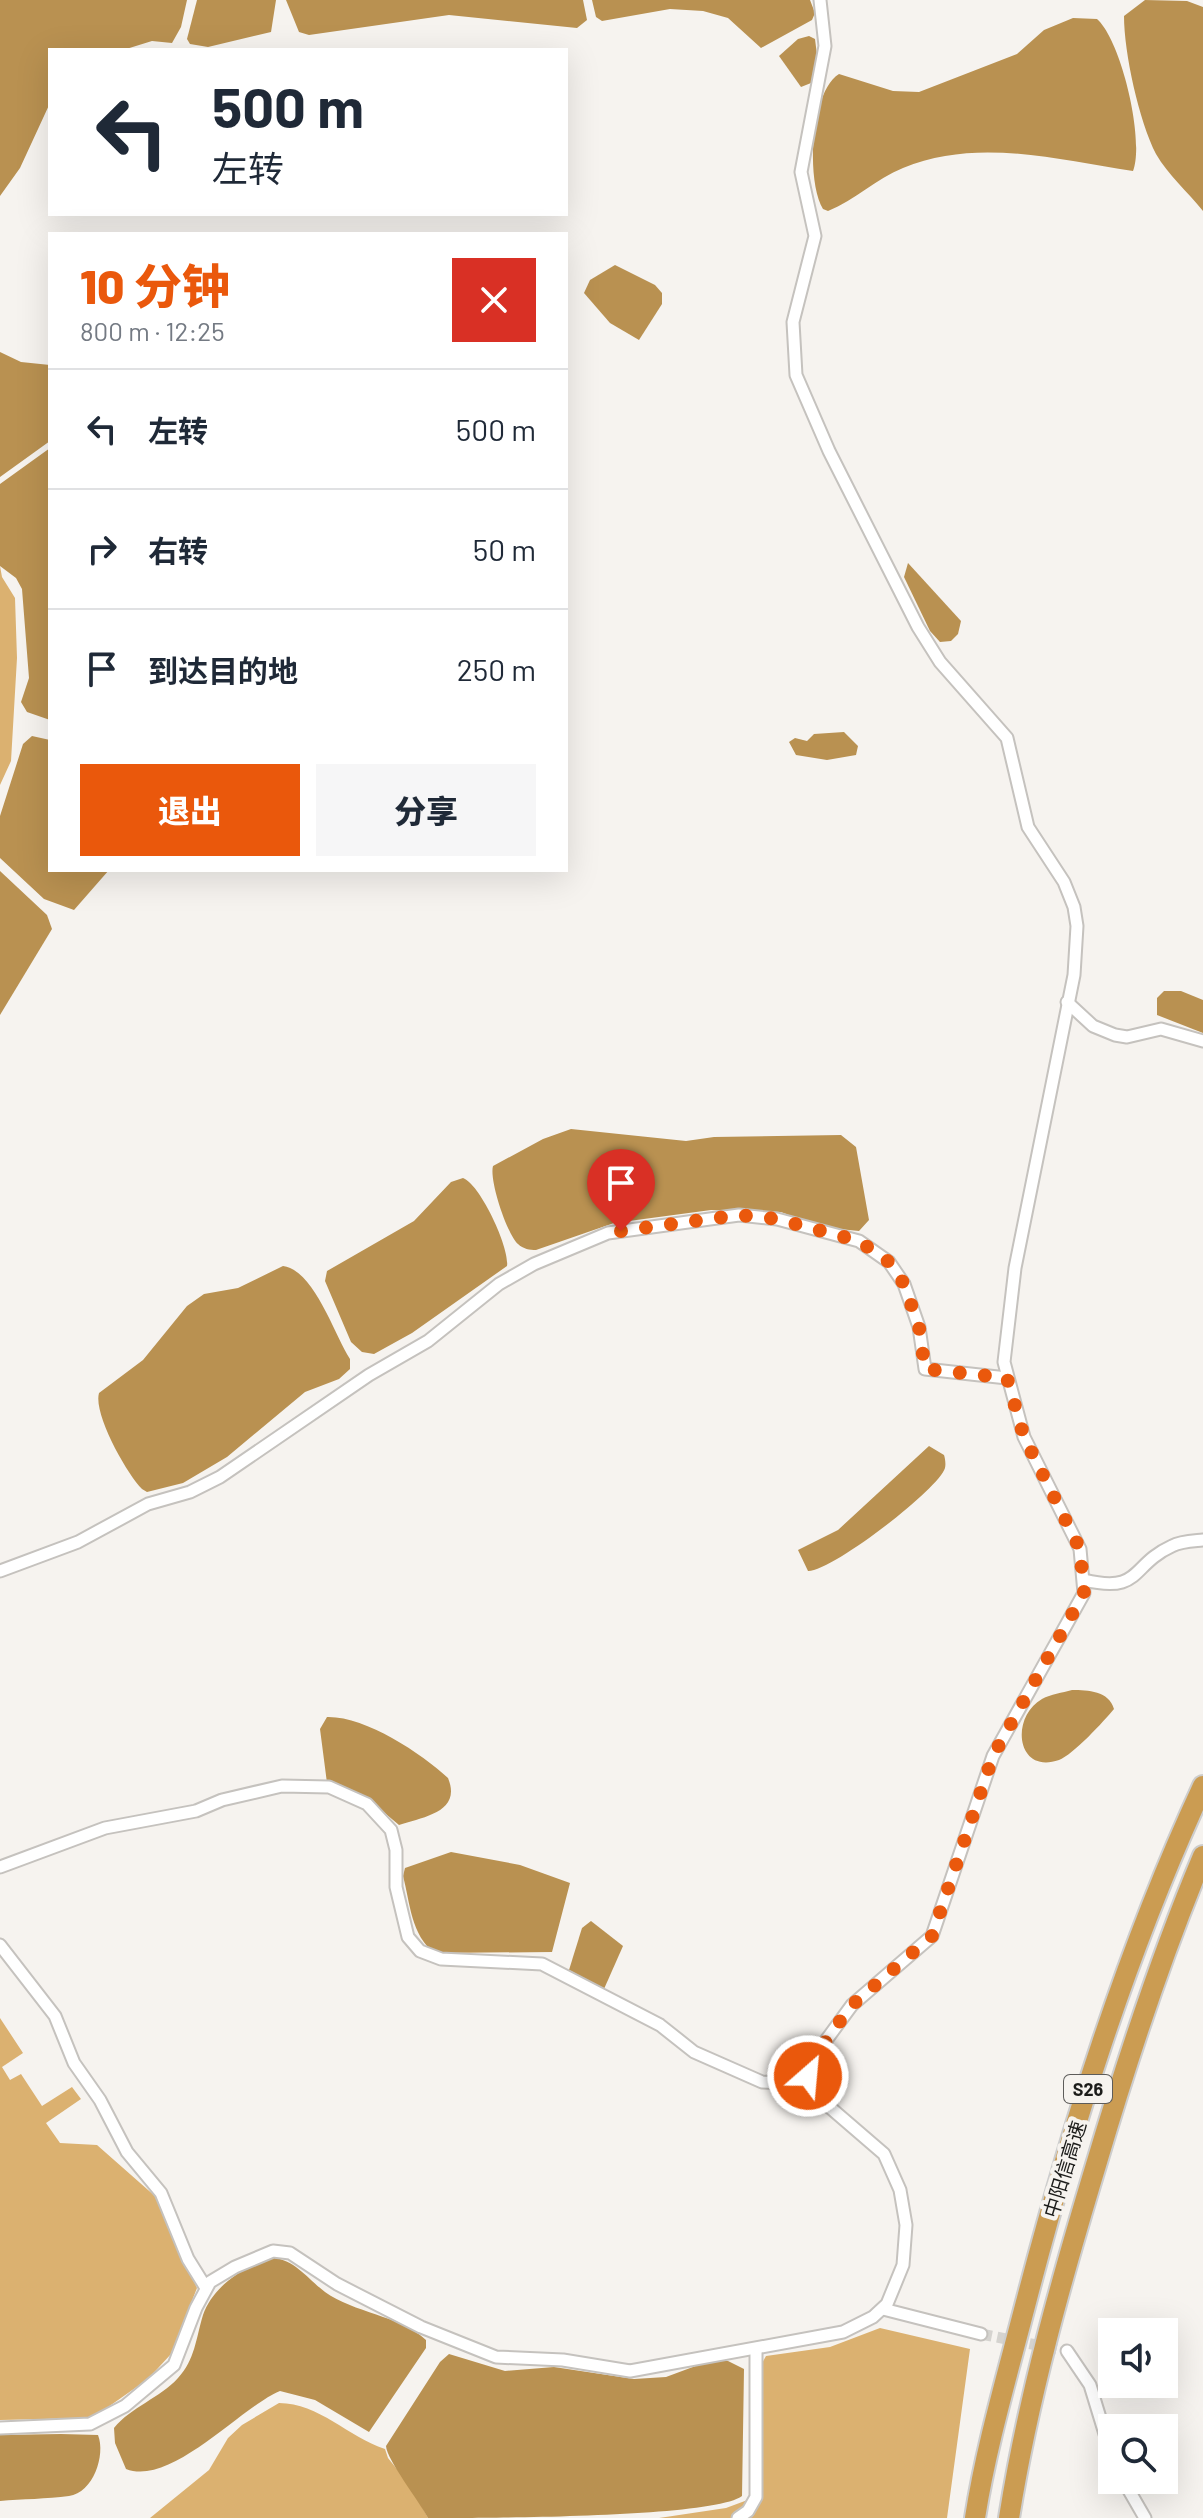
<!DOCTYPE html>
<html lang="zh">
<head>
<meta charset="utf-8">
<style>
  :root { --surface:#fff; --page:#f6f6f7; --text:#1f2937; --muted:#747a83; --line:#e0e1e3; --accent:#ea580c }
  body { margin:0; font-family:Barlow,"Noto Sans SC",sans-serif; background:var(--page); color:var(--text); height:100vh; display:flex; flex-direction:column; font-size:30px; white-space:nowrap }
  * { box-sizing:border-box; margin:0 }
  p { font-size:26px; color:var(--muted) }
  .icon { flex:none; width:44px; height:44px; fill:none; stroke:currentColor; stroke-width:2; stroke-linecap:round; stroke-linejoin:round }
  .map { position:relative; flex:1; overflow:hidden }
  .drawer { position:absolute; left:48px; top:232px; width:520px; height:640px; display:flex; flex-direction:column; background:var(--surface); border-radius:0px; box-shadow:0 8px 32px #0002 }
  .drawer>* { flex:none }
  .banner { position:absolute; left:48px; top:48px; width:520px; height:168px; border-radius:0px; box-shadow:0 8px 32px #0002; background:#fff; color:var(--text); overflow:hidden }
  .buttons { position:absolute; left:1098px; top:2318px; display:grid; gap:16px }
  .buttons a { display:grid; place-items:center; width:80px; height:80px; border-radius:0px; background:var(--surface); box-shadow:0 8px 32px #0002; font-size:40px }
  .pin { position:absolute; display:grid; place-items:center; width:68px; height:68px; color:#fff; margin:-82px -34px; border-radius:50% 50% 50% 0; rotate:-45deg; box-shadow:0 0 8px #0007 }
  .pin .icon { rotate:45deg }
  .me { position:absolute; width:88px; margin:-44px; rotate:27deg; stroke-linejoin:round; filter:drop-shadow(0 0 6px #0008) }
  .turn { display:flex; align-items:center; gap:28px; height:168px; padding:0 32px; font-size:36px }
  .turn .icon { width:104px; height:104px; stroke-width:2.5 }
  .turn b { display:block; font-size:56px; line-height:68px }
  .round { display:grid; place-items:center; flex:none; width:84px; height:84px; border-radius:0px; background:var(--page) }
  .headline { display:flex; align-items:center; justify-content:space-between; height:136px; padding:0 32px }
  h1 { font-size:48px; font-weight:800; line-height:60px; color:var(--accent) }
  .button { display:flex; gap:16px; margin-top:auto; padding:16px 32px }
  .button a { flex:1; height:92px; border-radius:0px; background:var(--accent); color:#fff; font-size:32px; font-weight:800; line-height:92px; text-align:center }
  .button a+a { background:var(--page); color:var(--text) }
  ul { padding:0; list-style:none }
  li { display:flex; align-items:center; gap:24px; height:120px; padding:0 32px; border-top:2px solid var(--line) }
  li div { flex:1 }
  li b { display:block; font-size:30px }
  li em { font-style:normal }
  .map>svg:first-child { display:block }
</style>
</head>
<body>
<div class="map">
<svg width="1203" height="2518" viewBox="0 0 1203 2518">
  <rect width="100%" height="100%" fill="#f6f3ef"/>
  <!-- forest -->
  <g fill="#dbb170">
    <path d="M0,566L2,577L15,598L17,658L11,761L0,785Z"/>
    <path d="M0,2018L23,2053L2,2067L10,2080L21,2074L42,2106L72,2087L81,2099L46,2123L60,2143L97,2145L156,2197L197,2288L171,2354L148,2379L101,2412L88,2418L0,2420Z"/>
    <path d="M880,2328L970,2349L947,2518H659L726,2508L761,2495L760,2367L766,2356L830,2347Z"/>
    <path d="M279,2403C319,2403 348,2437 385,2449L388,2458L412,2488L428,2518H150L209,2470L228,2438L242,2425Z"/>
  </g>
  <!-- water -->
  <g fill="#b99151">
    <path d="M0,0H187L181,27L172,43L152,41L123,50H50V103L20,168L0,196Z"/>
    <path d="M197,0H276L271,32L208,47L190,44L187,39Z"/>
    <path d="M286,0H583L587,20L577,28L449,15L309,35L299,32Z"/>
    <path d="M592,0H810L815,13L812,20L761,48L728,18L703,11L670,9L602,21L596,17Z"/>
    <path d="M1145,0L1187,1L1203,7V211C1188,192 1168,175 1156,154C1139,121 1124,53 1124,16Z"/>
    <path d="M1073,18L1097,19C1121,40 1145,140 1133,171C1057,160 978,137 903,168C876,179 855,200 828,211L823,209C806,181 810,92 839,74L893,91L919,92L1017,54L1044,30Z"/>
    <path d="M809,36L815,39L817,55L811,83L801,87L779,56L798,39Z"/>
    <path d="M615,265L655,285L662,293V304L639,340L610,323L584,293L590,280Z"/>
    <path d="M0,352L21,362L50,365V441L0,477Z"/>
    <path d="M50,448V720L27,712L21,702L29,678L22,589L16,578L0,566V484Z"/>
    <path d="M908,563L961,621L958,634L951,641L940,642L930,631L904,577Z"/>
    <path d="M844,732L858,746L856,755L827,760L796,755L789,742L795,738L807,741L814,734Z"/>
    <path d="M32,736L50,740V870H109L74,910L44,899L0,858V816L23,744Z"/>
    <path d="M0,871L47,915L52,929L0,1015Z"/>
    <path d="M1164,991H1181L1203,1000V1033L1157,1015V998Z"/>
    <path d="M571,1129L686,1141L714,1137L841,1135L856,1147L869,1220L859,1231L820,1227L781,1212L711,1210L614,1223L536,1250C530,1250 523,1249 518,1244C507,1234 489,1180 493,1166L543,1139Z"/>
    <path d="M463,1178C480,1184 510,1248 507,1266L412,1333L374,1354L362,1352L351,1342L325,1281L327,1271L414,1221L451,1182Z"/>
    <path d="M283,1266C314,1270 334,1334 350,1359V1369L339,1379L305,1392L227,1457L183,1483L147,1492L142,1489C127,1474 93,1414 99,1393L143,1360L187,1306L204,1294L238,1288Z"/>
    <path d="M929,1446L944,1455C945,1458 946,1464 945,1468C939,1489 831,1572 808,1571L798,1550L838,1530Z"/>
    <path d="M1072,1690C1088,1690 1109,1691 1114,1709C1104,1721 1073,1755 1059,1760C1016,1775 1010,1717 1042,1699C1051,1694 1062,1693 1072,1690Z"/>
    <path d="M327,1717C365,1716 421,1753 448,1778C462,1812 424,1817 399,1825L374,1804L327,1783L320,1729Z"/>
    <path d="M451,1852L520,1865L570,1883L552,1952L435,1953C411,1936 410,1902 403,1876L405,1868Z"/>
    <path d="M591,1921L623,1946L604,1989L569,1970L582,1928Z"/>
    <path d="M274,2258C295,2260 309,2280 325,2292C354,2313 399,2315 426,2340V2348L369,2432L315,2400L280,2391C241,2407 171,2487 126,2469L115,2443L114,2428C131,2407 160,2398 178,2378C195,2360 196,2338 203,2315C213,2286 245,2265 274,2258Z"/>
    <path d="M449,2354L505,2371L554,2367L634,2379L666,2377L709,2361H728L744,2369L742,2496C713,2518 482,2518 428,2518C419,2501 387,2460 386,2446L440,2362Z"/>
    <path d="M61,2434L98,2435C106,2455 93,2493 69,2496C47,2499 22,2499 0,2501V2435Z"/>
  </g>
  <g fill="none" stroke-linecap="round" stroke-linejoin="round">
    <!-- minor-tunnel -->
    <path stroke="#d5d3cf" stroke-width="11" stroke-dasharray="11 5.5" stroke-linecap="butt" d="M981,2334L1067,2351"/>
    <defs>
      <g id="minor">
        <path d="M1067,1002L1093,1026L1115,1035L1127,1037L1161,1029L1203,1041"/>
        <path d="M0,1571L78,1542L148,1504L190,1492L220,1477L369,1375L428,1341L499,1284L534,1264L608,1233L739,1215L777,1219L859,1241L889,1262L904,1284L919,1327L925,1369L1007,1378"/>
        <path d="M1084,1580C1142,1594 1130,1565 1172,1546C1181,1541 1193,1541 1203,1540"/>
        <path d="M0,1867L105,1828L196,1811L222,1800L282,1786L329,1787L367,1804L391,1830L396,1850V1887L408,1937L420,1951L441,1959L542,1964L660,2025L694,2052L762,2082L810,2084"/>
        <path d="M0,1945L55,2016L74,2063L100,2100L127,2152L161,2193L188,2259L206,2288"/>
        <path d="M883,2309L981,2334"/>
        <path d="M1067,2351L1090,2385L1112,2457"/>
        <path d="M0,2428L90,2424L125,2406L174,2365L196,2308L210,2282L235,2267L273,2251L290,2253L337,2284L421,2327L496,2357L563,2360L630,2371L843,2332L873,2317L887,2304L903,2265L906,2225L900,2190L884,2154L819,2098L808,2076L827,2039L852,2005L932,1936L993,1756L1084,1593L1080,1549L1024,1437L1004,1362L1015,1268L1074,975L1077,926L1074,907L1064,882L1028,827L1007,738L940,662L918,627L829,451L796,375L793,322L815,236L801,172L825,46L820,0"/>
        <path d="M1123,2480L1145,2518"/>
        <path d="M738,2518L748,2511L756,2497V2350"/>
      </g>
      <g id="motorway">
        <path d="M975,2518C986,2447 1007,2376 1025,2306C1071,2129 1126,1952 1203,1786"/>
        <path d="M1009,2518C1028,2398 1061,2281 1096,2165C1127,2060 1161,1956 1203,1856"/>
      </g>
    </defs>
    <!-- minor casing -->
    <use href="#minor" stroke="#c5c2be" stroke-width="15"/>
    <!-- motorway casing -->
    <use href="#motorway" stroke="#cdcdcd" stroke-width="24"/>
    <!-- minor -->
    <use href="#minor" stroke="#fff" stroke-width="11"/>
    <!-- motorway -->
    <use href="#motorway" stroke="#cb9c52" stroke-width="20"/>
  </g>
  <g fill="none" stroke-linecap="round" stroke-linejoin="round">
    <!-- route -->
    <path stroke="#ea580c" stroke-width="14" stroke-dasharray="0 25.2" d="M621,1231L739,1215L777,1219L859,1241L889,1262L904,1284L919,1327L925,1369L1007,1378L1024,1437L1080,1549L1084,1593L993,1756L932,1936L852,2005L827,2039L808,2076"/>
  </g>
  <g text-anchor="middle" dominant-baseline="central" stroke-width="8" stroke-linejoin="round" paint-order="stroke">
    <!-- shield labels -->
    <rect fill="#f6f3ef" stroke="#5d5c5a" stroke-width="2" x="1064" y="2075" width="48" height="28" rx="6"/>
    <g font-size="18" font-weight="bold" fill="#1c1c1a">
      <text x="1088" y="2089">S26</text>
    </g>
    <!-- street labels -->
    <g font-size="20" fill="#1c1c1a" stroke="#f6f3ef">
      <text transform="translate(1064 2169) rotate(-73)">中阳信高速</text>
    </g>
  </g>
</svg>
<div class="buttons">
<a><svg class="icon" aria-label="sound" viewBox="0 0 24 24"><path d="M4 9h4l5-4v14l-5-4H4zM17 9q2 3 0 6"/></svg></a>
<a><svg class="icon" aria-label="search" viewBox="0 0 24 24"><circle cx="10" cy="10" r="6"/><path d="M15 15l6 6"/></svg></a>
</div>
<div class="pin" style="left:621px;top:1231px;background:#d93025"><svg class="icon" aria-label="arrive" viewBox="0 0 24 24"><path d="M6 21V4h12l-3 4 3 4H6"/></svg></div>
<svg class="me" style="left:808px;top:2076px" viewBox="-20 -20 40 40"><circle r="17" fill="#ea580c" stroke="#fff" stroke-width="3"/><path d="M0-11L8 9 0 5-8 9z" fill="#fff"/></svg>
<div class="banner">
<div class="turn"><svg class="icon" aria-label="left" viewBox="0 0 24 24"><path d="M17 20v-9H6M10 6l-5 5 5 5"/></svg><div><b>500 m</b>左转</div></div>
</div>
<section class="drawer">
<div class="headline"><div><h1>10 分钟</h1><p>800 m · 12:25</p></div><a class="round" style="background:#d93025;color:#fff"><svg class="icon" aria-label="close" viewBox="0 0 24 24"><path d="M6 6l12 12M18 6L6 18"/></svg></a></div>
<ul>
<li><svg class="icon" aria-label="left" viewBox="0 0 24 24"><path d="M17 20v-9H6M10 6l-5 5 5 5"/></svg><div><b>左转</b></div><em>500 m</em></li>
<li><svg class="icon" aria-label="right" viewBox="0 0 24 24"><path d="M7 20v-9h11M14 6l5 5-5 5"/></svg><div><b>右转</b></div><em>50 m</em></li>
<li><svg class="icon" aria-label="arrive" viewBox="0 0 24 24"><path d="M6 21V4h12l-3 4 3 4H6"/></svg><div><b>到达目的地</b></div><em>250 m</em></li>
</ul>
<div class="button"><a>退出</a><a>分享</a></div>
</section>
</div>
</body>
</html>
